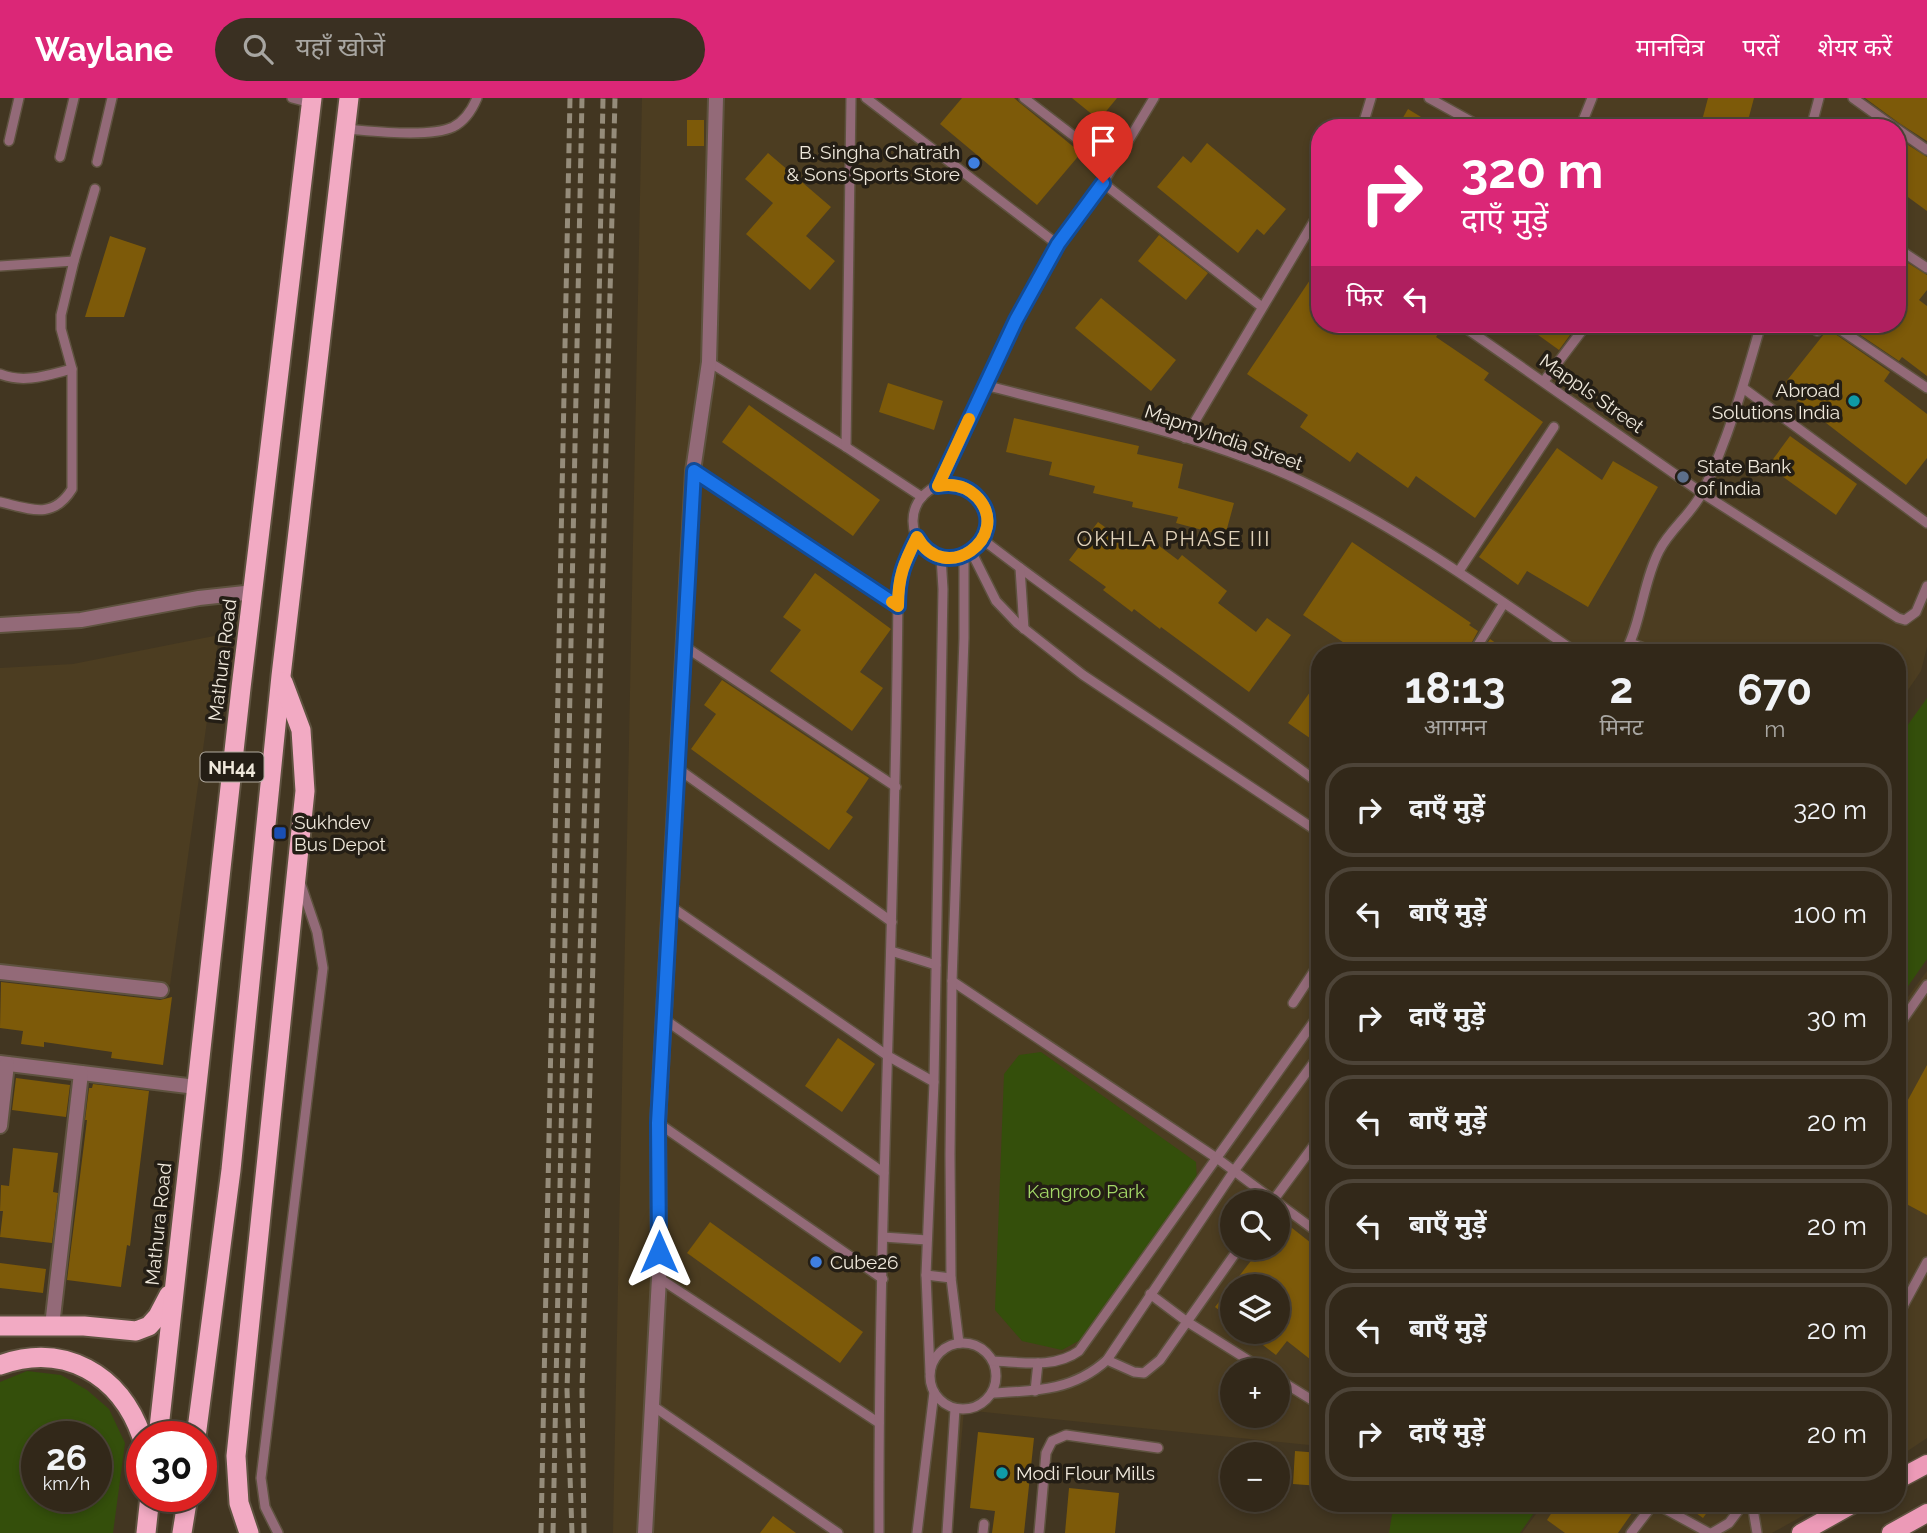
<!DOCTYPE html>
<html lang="hi">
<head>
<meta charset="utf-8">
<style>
  :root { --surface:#322819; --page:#3a3022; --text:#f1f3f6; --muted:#a8a6a2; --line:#4d4438; --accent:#db2777 }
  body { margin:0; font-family:Raleway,"Noto Sans Devanagari",sans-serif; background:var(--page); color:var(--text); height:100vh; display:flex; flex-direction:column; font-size:26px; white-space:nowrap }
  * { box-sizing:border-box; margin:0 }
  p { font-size:23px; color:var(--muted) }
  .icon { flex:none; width:38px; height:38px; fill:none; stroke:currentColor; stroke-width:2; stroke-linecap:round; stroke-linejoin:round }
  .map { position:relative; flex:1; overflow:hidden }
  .drawer { position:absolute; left:1311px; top:546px; width:595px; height:868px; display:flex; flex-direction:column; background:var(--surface); border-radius:28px; box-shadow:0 4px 10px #0003,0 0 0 2px var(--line) }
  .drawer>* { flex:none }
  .top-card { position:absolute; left:1311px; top:21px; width:595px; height:214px; border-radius:28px; box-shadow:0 4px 10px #0003,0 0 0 2px var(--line); background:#db2777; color:#fff; overflow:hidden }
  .buttons { position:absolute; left:1220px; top:1092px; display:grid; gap:14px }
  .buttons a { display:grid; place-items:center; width:70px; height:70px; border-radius:50%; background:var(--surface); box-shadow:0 4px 10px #0003,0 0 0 2px var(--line); font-size:35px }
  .speed { position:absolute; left:21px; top:1323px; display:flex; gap:14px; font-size:35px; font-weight:700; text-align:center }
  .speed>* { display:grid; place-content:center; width:91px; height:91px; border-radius:50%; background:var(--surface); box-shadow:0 4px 10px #0003,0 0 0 2px var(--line); line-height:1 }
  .speed small { font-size:18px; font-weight:400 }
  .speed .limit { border:10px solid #d22; background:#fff; color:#111 }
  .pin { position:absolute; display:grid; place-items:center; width:60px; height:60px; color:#fff; margin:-72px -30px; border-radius:50% 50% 50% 0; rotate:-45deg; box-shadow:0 0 7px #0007 }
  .pin .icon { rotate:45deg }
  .me { position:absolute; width:77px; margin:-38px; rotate:0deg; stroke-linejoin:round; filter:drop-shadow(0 0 5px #0008) }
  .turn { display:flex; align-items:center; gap:24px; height:147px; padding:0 35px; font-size:32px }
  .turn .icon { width:91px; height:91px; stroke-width:2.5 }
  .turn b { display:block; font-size:49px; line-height:60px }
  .then { display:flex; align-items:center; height:66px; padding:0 35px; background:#0003; gap:14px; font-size:26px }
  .eta { display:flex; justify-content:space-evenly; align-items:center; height:119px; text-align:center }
  .eta b { font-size:42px; font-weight:700; line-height:49px }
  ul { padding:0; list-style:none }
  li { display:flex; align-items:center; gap:21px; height:94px; margin:0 14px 10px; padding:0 21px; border:4px solid var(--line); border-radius:28px }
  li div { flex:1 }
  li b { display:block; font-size:26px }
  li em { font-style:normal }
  header { display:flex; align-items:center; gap:42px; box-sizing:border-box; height:98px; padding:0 35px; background:var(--accent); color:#fff }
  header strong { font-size:33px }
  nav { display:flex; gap:38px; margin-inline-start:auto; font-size:24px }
  .search { width:490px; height:63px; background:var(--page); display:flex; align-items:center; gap:18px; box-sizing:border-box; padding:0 24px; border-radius:38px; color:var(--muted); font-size:26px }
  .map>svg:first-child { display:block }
</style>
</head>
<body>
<header>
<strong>Waylane</strong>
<div class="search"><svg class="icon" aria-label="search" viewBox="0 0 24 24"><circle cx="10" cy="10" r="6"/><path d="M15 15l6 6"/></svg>यहाँ खोजें</div>
<nav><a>मानचित्र</a><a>परतें</a><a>शेयर करें</a></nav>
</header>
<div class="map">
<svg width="1927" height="1435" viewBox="0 0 1927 1435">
  <rect width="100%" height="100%" fill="#423621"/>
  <!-- built -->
  <g fill="#4c3d21" fill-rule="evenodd">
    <path d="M642,0H1927V549L1921,573L1897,608V555H1320L1319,1348L964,1312L953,1435H613ZM1320,30H1897V226H1320ZM1232,1104H1278V1150H1232ZM1232,1188H1278V1234H1232ZM1232,1272H1278V1318H1232Z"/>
    <path d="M219,537L170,887L0,868V570L73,566Z"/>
    <path d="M1927,873V1340L1897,1360V914Z"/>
    <path d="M1544,1405H1826L1772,1435H1522Z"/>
  </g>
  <!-- green -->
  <g fill="#344f0b" fill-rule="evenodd">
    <path d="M1927,600V861L1897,904V642Z"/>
    <path d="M1041,954L1196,1064L1197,1085L1084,1240L1062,1252L1022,1243L995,1212L1004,976L1019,957Z"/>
    <path d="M27,1273L61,1277L87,1292L109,1311L125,1345L113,1435H0V1284ZM37,1339H96V1398H37Z"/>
    <path d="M1394,1405H1541L1520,1435H1389Z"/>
  </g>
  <!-- building -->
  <g fill="#7d5a09">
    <path d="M962,0H1014L1081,55L1037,107L940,26Z"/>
    <path d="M1072,0H1117L1099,22Z"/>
    <path d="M1708,0H1754L1746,30H1700Z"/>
    <path d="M1865,0H1927V43L1899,25Z"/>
    <path d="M1408,11L1439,30H1397Z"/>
    <rect x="687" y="22" width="17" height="26"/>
    <path d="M1897,40L1927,59V113L1897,91Z"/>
    <path d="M1207,45L1286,111L1264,137L1257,131L1238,155L1157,89L1183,58L1191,65Z"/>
    <path d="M768,55L831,109L806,138L835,163L810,192L746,136L773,105L745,81Z"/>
    <path d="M1159,137L1208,175L1186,202L1138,163Z"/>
    <path d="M110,138L146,150L124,219H85Z"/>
    <path d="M1897,162L1905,168L1908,165L1927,177V192L1919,202L1927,208V278L1902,259L1899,263L1844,226H1897Z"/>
    <path d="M1320,167V226H1422L1438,236L1436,239L1489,275L1484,282L1543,324L1475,420L1416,378L1408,390L1357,354L1350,364L1300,329L1308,317L1247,276Z"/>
    <path d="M1101,200L1176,262L1151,293L1075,230Z"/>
    <path d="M1523,226H1578L1559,252Z"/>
    <path d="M1828,231L1890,274L1884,283L1927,316V360L1906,387L1781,290Z"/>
    <path d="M888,285L943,303L934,332L879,314Z"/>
    <path d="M749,307L880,402L853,438L722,344Z"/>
    <path d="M1014,320L1139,348L1137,356L1183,366L1178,390L1234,405L1225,438L1176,425L1178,419L1132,409L1133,404L1093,395L1095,388L1049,377L1052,364L1006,354Z"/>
    <path d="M1790,338L1857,386L1836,417L1768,368Z"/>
    <path d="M1557,350L1602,382L1613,363L1658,389L1588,509L1527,473L1518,487L1479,459Z"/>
    <path d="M1098,424L1135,451L1146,438L1178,462L1182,457L1227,493L1218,505L1256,534L1267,520L1291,537L1249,594L1161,529L1160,531L1134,511L1132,514L1103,492L1106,489L1069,462Z"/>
    <path d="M1352,444L1471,525L1469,527L1478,533L1466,555H1359L1303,517Z"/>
    <path d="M815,475L891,531L860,574L883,590L852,633L770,573L801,532L783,519Z"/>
    <path d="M1490,541L1510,555H1481Z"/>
    <path d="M1320,580V647L1288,625Z"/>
    <path d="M722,582L869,680L846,714L853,719L829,752L691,651L716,616L704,607Z"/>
    <path d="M1,884L160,902L172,899L163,967L111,960L112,954L44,944V949L21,946L23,933L0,930Z"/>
    <path d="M838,940L875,966L842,1014L805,988Z"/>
    <path d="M1927,967V1117L1897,1101V1022Z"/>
    <path d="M16,980L70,987L66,1019L12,1012Z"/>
    <path d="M93,986L149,993L130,1148L127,1147L121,1189L67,1182L87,1022H85L89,990H92Z"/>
    <path d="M13,1050L58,1055L53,1094L58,1095L52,1145L0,1139L3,1113H0L1,1087L9,1088Z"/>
    <path d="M1278,1119L1320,1152V1269L1287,1243L1276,1257L1246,1234H1278V1188H1232V1222L1215,1209L1261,1150H1278Z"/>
    <path d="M710,1124L863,1234L840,1265L687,1155Z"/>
    <path d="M0,1165L46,1171L43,1195L0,1190Z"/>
    <path d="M978,1334L1034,1340L1024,1435H992L995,1413L970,1410Z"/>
    <path d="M1295,1353L1320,1355V1388L1293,1386Z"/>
    <path d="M1069,1390L1119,1395L1115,1435H1065Z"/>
    <path d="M1558,1405H1639L1618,1435H1565L1547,1422Z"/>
    <path d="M1682,1405H1714L1703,1420Z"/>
    <path d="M773,1418L796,1435H760Z"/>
  </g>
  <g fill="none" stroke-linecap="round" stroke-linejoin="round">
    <defs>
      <g id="service">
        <path d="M292,0L311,5"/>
        <path d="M866,0L1057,146"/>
        <path d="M1024,0L1113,68"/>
        <path d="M1429,0L1483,30"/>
        <path d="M1853,0L1895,30"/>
        <path d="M1362,30L1371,0"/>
        <path d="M1580,30L1592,0"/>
        <path d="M1811,30L1819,0"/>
        <path d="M345,31C373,33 429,40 453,29C465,23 472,12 477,0"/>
        <path d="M1897,31L1927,52"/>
        <path d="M9,43L19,0"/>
        <path d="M60,59L74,0"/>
        <path d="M97,64L112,0"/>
        <path d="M1103,85L1262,209"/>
        <path d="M1311,130L1320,136"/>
        <path d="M1897,150L1927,170"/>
        <path d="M0,168L74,163"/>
        <path d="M1460,226L1702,395L1898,520L1905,522L1916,514L1927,488"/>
        <path d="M1832,226L1927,290"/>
        <path d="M1817,233L1823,226"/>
        <path d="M709,264L846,349L922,399"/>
        <path d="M0,276C24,286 48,277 72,271"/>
        <path d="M1544,283L1587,226"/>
        <path d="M985,287C1090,315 1202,336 1301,383C1399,430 1487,493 1577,555"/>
        <path d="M1743,290L1927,425"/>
        <path d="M1185,340L1320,113"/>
        <path d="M846,349L851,0"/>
        <path d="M693,373L898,507"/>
        <circle cx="950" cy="423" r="37"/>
        <path d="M938,388L1015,222L1057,146L1103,85L1154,0"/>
        <path d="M0,404C30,411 53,422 72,391V271L61,231V217L74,163L95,91"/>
        <path d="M982,441C1092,526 1208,602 1320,686"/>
        <path d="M971,453L996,503L1017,525L1083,577L1320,735"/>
        <path d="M1020,470L1024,531"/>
        <path d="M1459,473L1554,329"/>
        <path d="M1630,545L1657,555"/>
        <path d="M684,548L896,689"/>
        <path d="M1473,555L1504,505"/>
        <path d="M1625,555C1642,522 1643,484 1659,453C1670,431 1692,416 1703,393C1729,340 1745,282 1761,226"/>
        <path d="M677,670L892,824"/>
        <path d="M670,808L888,958L934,984"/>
        <path d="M891,853L936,867"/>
        <path d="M952,883L1218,1061L1276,1104"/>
        <path d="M1293,905L1320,864"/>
        <path d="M664,921L884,1075"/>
        <path d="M1897,930L1927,887"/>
        <path d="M658,1025L883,1181"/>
        <path d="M1272,1104L1320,1039"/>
        <path d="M1278,1105L1320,1136"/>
        <path d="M883,1139L927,1142"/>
        <path d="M926,1177L951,1180"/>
        <path d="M659,1180L879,1325"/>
        <path d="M1150,1196L1186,1223L1264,1272"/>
        <path d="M1897,1219L1927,1164"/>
        <circle cx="963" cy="1278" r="33"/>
        <path d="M959,1245L951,1180L950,1057L952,883L964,540V457"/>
        <path d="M1107,1262L1134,1274L1144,1275L1160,1262L1239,1150"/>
        <path d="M993,1263C1021,1264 1054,1271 1079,1253L1320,915"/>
        <path d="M930,1274L926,1177L934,984L943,491L941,459"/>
        <path d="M1897,1278L1899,1287L1897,1294"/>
        <path d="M1278,1281L1320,1307"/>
        <path d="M1035,1293L1038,1265"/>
        <path d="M992,1295C1035,1293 1073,1293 1107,1262L1234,1073L1320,956"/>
        <path d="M653,1308L838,1435"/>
        <path d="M1752,1405L1757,1435"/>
        <path d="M278,1435L265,1409L261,1380L323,870L317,834L301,787"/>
        <path d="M879,1435C878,1120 896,806 898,491L902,468L917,439"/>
        <path d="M917,1435L934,1294"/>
        <path d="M947,1435L955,1311"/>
        <path d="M983,1435L984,1426"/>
        <path d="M1039,1435L1046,1355L1052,1343L1066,1337L1158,1350"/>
        <path d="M1631,1435L1651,1409L1658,1407L1709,1435"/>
        <path d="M1712,1435L1729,1425L1744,1405"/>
      </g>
      <g id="minor">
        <path d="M0,874L161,892"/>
        <path d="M0,965L196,989"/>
        <path d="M0,1028L7,966"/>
        <path d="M52,1228L81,975"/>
        <path d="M645,1435L659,1180L658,1025L693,373L709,264L716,0"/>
      </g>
      <path id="tertiary" d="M0,527L81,522L199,500L254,494"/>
      <g id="primary">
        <path d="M1897,1382L1927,1366"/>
        <path d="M1801,1435L1855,1405"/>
        <path d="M1891,1435L1927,1415"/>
      </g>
      <g id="trunk">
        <path d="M0,1228H84L136,1233L149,1228L158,1218L169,1197"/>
        <path d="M0,1267C64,1244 120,1276 142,1339"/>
        <path d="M158,1339L241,590L312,0"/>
        <path d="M196,1339L231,1072L281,578L349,0"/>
        <path d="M146,1435L150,1398"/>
        <path d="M182,1435L188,1398"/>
        <path d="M249,1435L239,1405L236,1358L305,693L301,632L283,584"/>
      </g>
    </defs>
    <!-- service casing -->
    <use href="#service" stroke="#5e523f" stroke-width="12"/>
    <!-- minor casing -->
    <use href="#minor" stroke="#5e523f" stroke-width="18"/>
    <!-- tertiary casing -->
    <use href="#tertiary" stroke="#5e523f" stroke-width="18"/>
    <!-- primary casing -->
    <use href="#primary" stroke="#5e523f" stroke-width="21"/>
    <!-- trunk casing -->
    <use href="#trunk" stroke="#5e523f" stroke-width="23"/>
    <!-- service -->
    <use href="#service" stroke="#936a78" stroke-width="9"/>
    <!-- minor -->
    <use href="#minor" stroke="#936a78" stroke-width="14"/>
    <!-- tertiary -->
    <use href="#tertiary" stroke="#936a78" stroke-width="14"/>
    <!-- primary -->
    <use href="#primary" stroke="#ec9ab7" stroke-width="18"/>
    <!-- trunk -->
    <use href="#trunk" stroke="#f2aac3" stroke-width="19"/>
    <!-- rail -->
    <g stroke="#958c7a" stroke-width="5" stroke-dasharray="10 5" stroke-linecap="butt">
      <path d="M541,1435L570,0"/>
      <path d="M553,1435L582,0"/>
      <path d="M572,1435L567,1292L598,258L603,0"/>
      <path d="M584,1435L582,1293L615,0"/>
    </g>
  </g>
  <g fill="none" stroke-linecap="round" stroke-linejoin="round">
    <defs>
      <path id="route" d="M659,1154L658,1025L694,373L898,508C898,478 904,465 917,439C945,489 1012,439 978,400C967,388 953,385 938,388L1016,222L1058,146L1103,85"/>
    </defs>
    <!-- route casing -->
    <use href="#route" stroke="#114b97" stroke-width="18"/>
    <!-- route -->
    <use href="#route" stroke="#1a73e8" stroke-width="12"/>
    <!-- slow -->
    <path stroke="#f59e0b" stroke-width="12" d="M892,504L898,508C898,478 904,465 917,439C945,489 1012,439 978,400C967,388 953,385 938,388L969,321"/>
  </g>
  <!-- markers -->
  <g fill="#3f7fe0" stroke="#241e15" stroke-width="2.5">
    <circle cx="974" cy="65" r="7"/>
    <circle cx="816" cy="1164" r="7"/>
  </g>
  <g fill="#0f9aa8" stroke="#241e15" stroke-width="2.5">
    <circle cx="1854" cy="303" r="7"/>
    <circle cx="1002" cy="1375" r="7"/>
  </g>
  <circle fill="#5c6f8a" stroke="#241e15" stroke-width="2.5" cx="1683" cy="379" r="7"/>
  <rect fill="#1a4fb4" stroke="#241e15" stroke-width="2.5" x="273" y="728" width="14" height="14" rx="3.5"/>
  <g text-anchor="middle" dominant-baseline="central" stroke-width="7" stroke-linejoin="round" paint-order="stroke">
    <!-- shield labels -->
    <rect fill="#241e15" stroke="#b2aba0" stroke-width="2" x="200.5" y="654.5" width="63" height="29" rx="5"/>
    <g font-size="18" font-weight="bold" fill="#efe8db">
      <text x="232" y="669">NH44</text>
    </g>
    <!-- poi labels -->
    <g font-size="19" fill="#efe8db" stroke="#241e15" text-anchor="start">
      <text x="960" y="54" text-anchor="end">B. Singha Chatrath<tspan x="960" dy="22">&amp; Sons Sports Store</tspan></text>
      <text x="1840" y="292" text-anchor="end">Abroad<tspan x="1840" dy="22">Solutions India</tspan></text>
      <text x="1697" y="368">State Bank<tspan x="1697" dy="22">of India</tspan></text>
      <text x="294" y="724">Sukhdev<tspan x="294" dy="22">Bus Depot</tspan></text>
      <text x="830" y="1164">Cube26</text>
      <text x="1016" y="1375">Modi Flour Mills</text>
    </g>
    <!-- street labels -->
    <g font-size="19" fill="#efe8db" stroke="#241e15">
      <text transform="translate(1592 295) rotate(35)">Mappls Street</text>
      <text transform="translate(1224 339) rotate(19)">MapmyIndia Street</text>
      <text transform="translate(222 562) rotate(-83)">Mathura Road</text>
      <text transform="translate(158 1126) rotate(-84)">Mathura Road</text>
    </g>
    <!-- park labels -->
    <g font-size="19" fill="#a3d867" stroke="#241e15">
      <text x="1086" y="1093">Kangroo Park</text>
    </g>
    <!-- neighbourhood labels -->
    <g font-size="21" letter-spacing="2" fill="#e1d2b9" stroke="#241e15">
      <text x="1174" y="440">OKHLA PHASE III</text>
    </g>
  </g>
</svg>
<div class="buttons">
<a><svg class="icon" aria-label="search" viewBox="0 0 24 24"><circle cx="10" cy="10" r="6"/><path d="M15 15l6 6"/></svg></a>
<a><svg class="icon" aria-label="layers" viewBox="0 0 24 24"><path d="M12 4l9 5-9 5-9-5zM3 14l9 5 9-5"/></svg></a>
<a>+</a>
<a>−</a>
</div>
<div class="speed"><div>26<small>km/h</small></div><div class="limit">30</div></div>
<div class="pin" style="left:1103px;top:85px;background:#d93025"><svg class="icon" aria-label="arrive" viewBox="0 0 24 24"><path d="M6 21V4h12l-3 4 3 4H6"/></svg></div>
<svg class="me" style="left:659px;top:1154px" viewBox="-20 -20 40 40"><path d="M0-17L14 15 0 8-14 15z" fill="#1a73e8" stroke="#fff" stroke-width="4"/></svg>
<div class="top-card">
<div class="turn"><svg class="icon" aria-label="right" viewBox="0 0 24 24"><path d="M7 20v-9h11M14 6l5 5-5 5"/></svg><div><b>320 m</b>दाएँ मुड़ें</div></div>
<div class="then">फिर<svg class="icon" aria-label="left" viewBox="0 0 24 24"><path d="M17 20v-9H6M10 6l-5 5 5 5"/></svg></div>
</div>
<section class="drawer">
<div class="eta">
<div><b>18:13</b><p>आगमन</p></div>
<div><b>2</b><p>मिनट</p></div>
<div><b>670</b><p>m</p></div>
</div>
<ul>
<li><svg class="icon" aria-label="right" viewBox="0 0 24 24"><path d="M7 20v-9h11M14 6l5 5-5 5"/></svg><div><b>दाएँ मुड़ें</b></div><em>320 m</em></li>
<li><svg class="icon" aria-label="left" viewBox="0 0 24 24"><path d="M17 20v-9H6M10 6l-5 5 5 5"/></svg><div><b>बाएँ मुड़ें</b></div><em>100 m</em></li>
<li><svg class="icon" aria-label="right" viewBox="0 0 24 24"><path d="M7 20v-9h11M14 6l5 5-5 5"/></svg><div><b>दाएँ मुड़ें</b></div><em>30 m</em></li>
<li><svg class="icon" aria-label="left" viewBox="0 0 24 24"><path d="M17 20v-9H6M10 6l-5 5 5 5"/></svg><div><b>बाएँ मुड़ें</b></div><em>20 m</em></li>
<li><svg class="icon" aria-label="left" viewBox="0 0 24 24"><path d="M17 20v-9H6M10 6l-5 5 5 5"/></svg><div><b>बाएँ मुड़ें</b></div><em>20 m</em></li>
<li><svg class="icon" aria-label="left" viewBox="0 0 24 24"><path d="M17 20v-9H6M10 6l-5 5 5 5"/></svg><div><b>बाएँ मुड़ें</b></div><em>20 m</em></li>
<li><svg class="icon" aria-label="right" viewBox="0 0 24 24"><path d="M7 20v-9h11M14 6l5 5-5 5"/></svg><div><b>दाएँ मुड़ें</b></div><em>20 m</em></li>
</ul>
</section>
</div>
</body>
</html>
